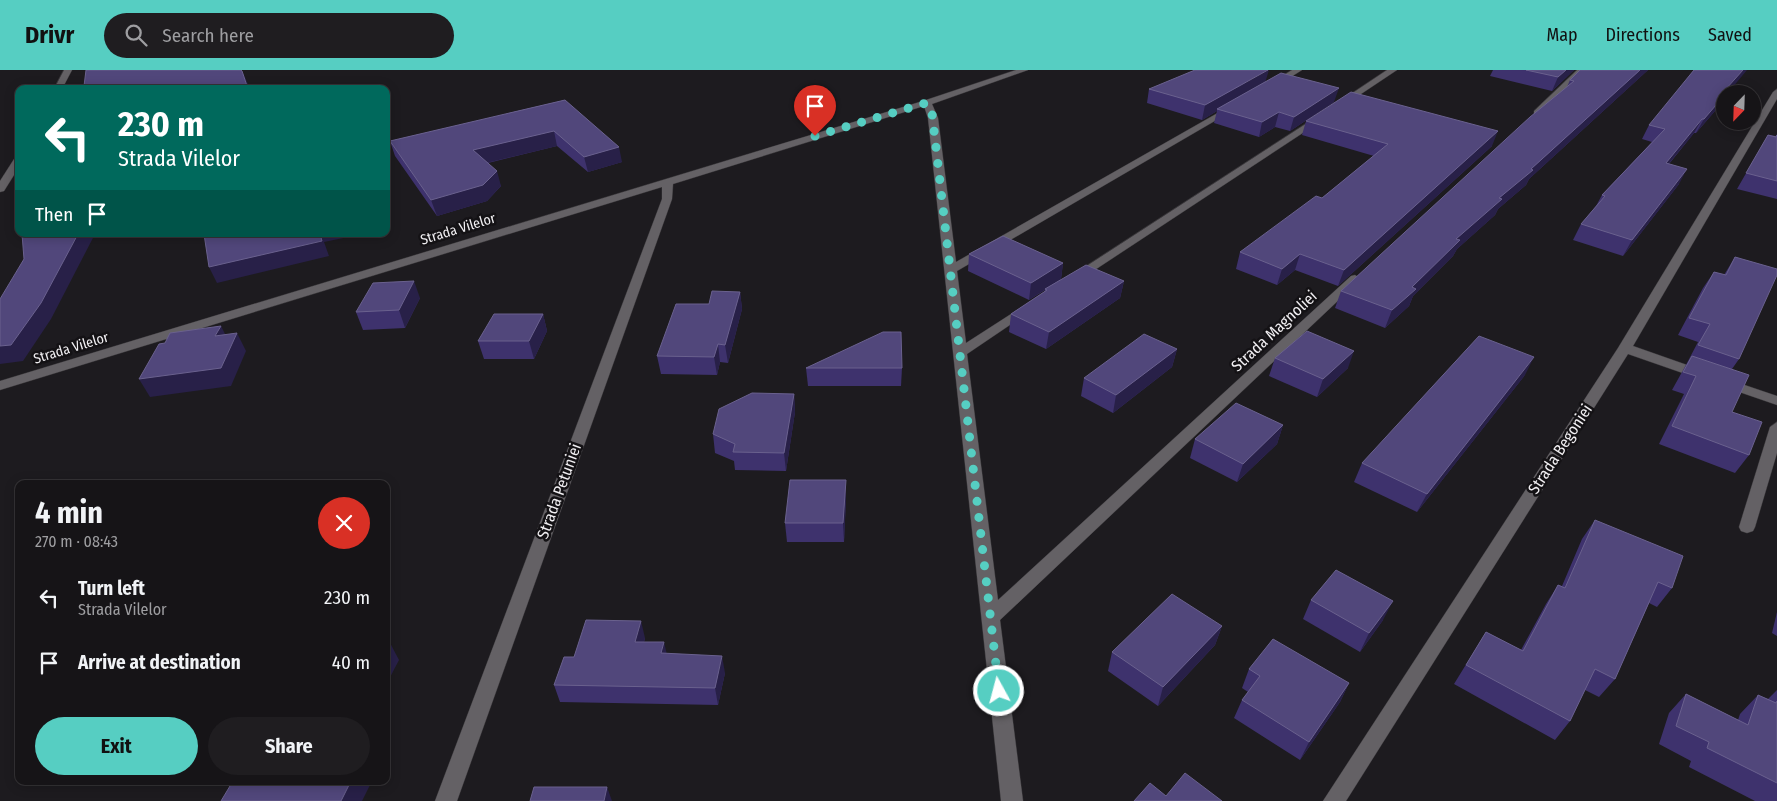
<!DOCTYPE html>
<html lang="en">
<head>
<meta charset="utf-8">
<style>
  :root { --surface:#161417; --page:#1f1d20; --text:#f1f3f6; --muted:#9e9ea1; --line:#353336; --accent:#56cec2 }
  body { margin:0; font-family:"Fira Sans Condensed",sans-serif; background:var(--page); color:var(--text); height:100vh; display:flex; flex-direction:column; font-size:19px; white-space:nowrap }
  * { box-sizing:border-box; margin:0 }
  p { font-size:16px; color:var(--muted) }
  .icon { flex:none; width:28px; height:28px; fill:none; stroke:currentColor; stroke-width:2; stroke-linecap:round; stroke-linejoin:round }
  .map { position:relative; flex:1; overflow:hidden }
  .drawer { position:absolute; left:15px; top:410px; width:375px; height:305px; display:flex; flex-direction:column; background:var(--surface); border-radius:10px; box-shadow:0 2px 12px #0003,0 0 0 1px var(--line) }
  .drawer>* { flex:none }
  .guide { position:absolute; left:15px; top:15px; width:375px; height:152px; border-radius:10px; box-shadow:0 2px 12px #0003,0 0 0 1px var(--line); background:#00695c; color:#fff; overflow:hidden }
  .needle { width:32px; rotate:203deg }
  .tools { position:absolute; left:1716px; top:15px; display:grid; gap:10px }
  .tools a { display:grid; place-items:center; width:45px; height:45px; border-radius:50%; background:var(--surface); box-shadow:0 2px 12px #0003,0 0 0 1px var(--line); font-size:25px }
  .pin { position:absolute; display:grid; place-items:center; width:42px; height:42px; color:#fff; margin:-51px -21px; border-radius:50% 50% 50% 0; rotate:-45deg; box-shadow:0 0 5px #0007 }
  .pin .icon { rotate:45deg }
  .me { position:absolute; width:55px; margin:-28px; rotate:353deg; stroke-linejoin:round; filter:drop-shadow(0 0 4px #0008) }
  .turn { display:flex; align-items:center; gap:18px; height:105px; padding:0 20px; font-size:22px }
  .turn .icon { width:65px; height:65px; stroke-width:2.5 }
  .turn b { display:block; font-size:35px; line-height:42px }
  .then { display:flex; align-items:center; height:48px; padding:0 20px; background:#0003; gap:10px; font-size:19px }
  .round { display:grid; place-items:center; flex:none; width:52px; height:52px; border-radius:26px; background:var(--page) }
  .head { display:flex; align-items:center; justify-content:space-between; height:85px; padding:0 20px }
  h1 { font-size:30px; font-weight:700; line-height:38px }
  .cta { display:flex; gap:10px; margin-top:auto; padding:10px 20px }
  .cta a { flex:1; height:58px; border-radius:30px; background:var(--accent); color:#111; font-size:20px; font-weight:700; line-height:58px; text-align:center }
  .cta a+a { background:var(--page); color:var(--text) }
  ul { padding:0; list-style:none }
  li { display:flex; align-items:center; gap:15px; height:65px; padding:0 20px }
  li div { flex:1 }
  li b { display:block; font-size:19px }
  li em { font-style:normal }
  header { display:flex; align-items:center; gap:30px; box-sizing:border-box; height:70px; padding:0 25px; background:var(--accent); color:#111 }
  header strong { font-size:24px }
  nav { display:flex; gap:28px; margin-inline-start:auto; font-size:18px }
  .search { width:350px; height:45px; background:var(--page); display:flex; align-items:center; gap:12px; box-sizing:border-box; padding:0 18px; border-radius:28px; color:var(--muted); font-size:19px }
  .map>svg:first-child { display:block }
</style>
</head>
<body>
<header>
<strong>Drivr</strong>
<div class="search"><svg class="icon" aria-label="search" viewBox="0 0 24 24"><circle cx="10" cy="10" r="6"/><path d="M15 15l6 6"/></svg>Search here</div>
<nav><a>Map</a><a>Directions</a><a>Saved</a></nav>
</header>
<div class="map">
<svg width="1777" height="731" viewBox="0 0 1777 731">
  <rect width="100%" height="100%" fill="#1d1b1f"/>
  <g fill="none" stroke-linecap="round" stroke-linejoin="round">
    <defs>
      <g id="street">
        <path d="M1016,0H1028L932,34L938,48L956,192L1230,36L1237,38L957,201L966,273L1022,237H1030L1032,240L967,284L998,530L1351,206L1355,205L1361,209L1000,550L1023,731H1001L928,48L924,36L673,114L672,129L457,731H435L662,129V117L0,320V311L923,31Z"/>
        <path d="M1292,0H1302L1275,17L1268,15Z"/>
        <path d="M1387,0H1397L1343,36L1336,34Z"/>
        <path d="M1577,0H1586L1540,45H1534V41Z"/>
        <path d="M1777,19V29L1633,276L1707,302L1709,305L1702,309L1697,308L1628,284L1346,731H1323L1618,278L1773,22Z"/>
        <path d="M1321,44L1326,47L1324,49L1078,211H1070L1068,208Z"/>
        <path d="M1724,308L1777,326V335L1719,315L1717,312Z"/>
        <path d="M1777,352V383L1755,457L1753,461L1747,463L1741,461L1739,457L1770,357Z"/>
      </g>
      <g id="secondary">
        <path d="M64,0H72L62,19H54Z"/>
        <path d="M19,85V97L4,121L0,122V111L16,86Z"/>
      </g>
    </defs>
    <!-- street casing -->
    <use href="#street" stroke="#373538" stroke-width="1"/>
    <!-- secondary casing -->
    <use href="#secondary" stroke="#373538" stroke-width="1"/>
    <!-- street -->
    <use href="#street" fill="#646165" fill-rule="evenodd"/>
    <!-- secondary -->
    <use href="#secondary" fill="#646165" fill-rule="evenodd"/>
  </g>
  <!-- wall -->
  <g fill="#3e326d">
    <path d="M1493,0H1574L1552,21L1490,6Z"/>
    <path d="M1580,0H1648L1529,109L1526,115L1498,139L1495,145L1457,179L1453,186L1413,226L1409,236L1385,258L1335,238L1341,221L1567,17L1570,10Z"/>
    <path d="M1266,12L1334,32L1290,61L1275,57L1259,67L1214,53L1217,41L1202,50L1147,33L1149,19Z"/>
    <path d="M1725,24L1721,34L1696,63H1694L1669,94L1679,114L1623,186L1573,170L1581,154L1596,136L1602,125L1652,72L1642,69L1649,55Z"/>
    <path d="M565,30L622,92L588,102L557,76L488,93L501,116L487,131L437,146L395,86L390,71Z"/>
    <path d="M1306,51L1492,76L1338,216L1295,200L1277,215L1236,199L1240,182L1322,128L1374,86L1302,65Z"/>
    <path d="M1777,64V129L1737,119L1768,65L1776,66Z"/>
    <path d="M969,184L1063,193L1061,209L1053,215L1124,211L1120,228L1046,279L1009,262L1011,244L1044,222L1045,220L1029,230L968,201Z"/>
    <path d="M1735,187L1739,289L1732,299V342L1749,385L1735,403L1659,374L1684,324L1672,320L1687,293L1698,272L1678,265L1703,218L1714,202L1724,205Z"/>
    <path d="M740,222L742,239L728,293L720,292L717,305L661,304L657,286L709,234Z"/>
    <path d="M420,228L405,258L363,260L356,242Z"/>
    <path d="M543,244L547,261L534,289H484L478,271Z"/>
    <path d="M1177,279L1172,297L1113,343L1081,326L1084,308Z"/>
    <path d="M1275,288L1348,298L1317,327L1269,306Z"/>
    <path d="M806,298H902L901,316H808Z"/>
    <path d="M1525,305L1417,442L1354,412L1362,393Z"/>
    <path d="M794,324L795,342L786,401L735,400L734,391L715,383L713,364Z"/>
    <path d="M1283,355L1277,374L1237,412L1190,388L1195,369Z"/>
    <path d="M846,428L844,472H787L785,453Z"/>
    <path d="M1595,450L1672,518L1657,537L1649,533L1615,609L1599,627L1585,620L1570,651L1555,670L1454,614L1486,562L1521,580L1546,534L1558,515L1562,516L1582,469Z"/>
    <path d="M1311,530L1383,550L1360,582L1303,549Z"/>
    <path d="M1777,542V566L1772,563Z"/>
    <path d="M1222,556L1215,575L1158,636L1108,601L1112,582Z"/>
    <path d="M645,568L644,572L667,584L725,603L718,635L560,632L554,615L574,587Z"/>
    <path d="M1249,599L1349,613L1340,632L1300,690L1234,648L1242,630L1248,622L1242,618Z"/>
    <path d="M1777,620V731H1755L1689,697L1691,691L1659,674L1669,643L1686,624L1738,650L1740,644L1758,625L1768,629Z"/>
  </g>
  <!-- shaded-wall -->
  <g fill="#282048">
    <path d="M1269,0L1265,13L1217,39V41L1202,50L1205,35Z"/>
    <path d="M1566,0H1574L1552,21L1558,7Z"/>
    <path d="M1640,0H1648L1529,109L1526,115L1498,139L1495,145L1457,179L1453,186L1413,226L1409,236L1385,258L1392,240L1412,217L1456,169L1531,99Z"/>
    <path d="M1743,0H1747L1727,24H1725V27L1721,34L1696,63L1704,49L1726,19Z"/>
    <path d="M242,1L248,14L249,19H248Z"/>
    <path d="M1339,18L1334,32L1290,61L1294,47Z"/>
    <path d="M1279,42L1275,57L1259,67L1262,52Z"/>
    <path d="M1702,49L1694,63L1657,108L1666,93Z"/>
    <path d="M554,61L557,76L478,95L473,80Z"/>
    <path d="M1498,61L1492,76L1338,216L1344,200Z"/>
    <path d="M619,77L622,92L588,102L584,87Z"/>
    <path d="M1687,99L1679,114L1623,186L1632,170Z"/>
    <path d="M497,101L501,116L487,131L437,146L431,130Z"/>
    <path d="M78,164H95L51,249L23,291L0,294V276Z"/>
    <path d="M320,164H352L353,166L324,172L329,186L217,213L209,197Z"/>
    <path d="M1300,184L1295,200L1277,215L1282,199Z"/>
    <path d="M1063,193L1061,209L1029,230L1031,213Z"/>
    <path d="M414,211L420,228L405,258L399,240Z"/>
    <path d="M1124,211L1120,228L1046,279L1049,262Z"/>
    <path d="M740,222L742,239L728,293L725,275Z"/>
    <path d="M543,244L547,261L534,289L529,271Z"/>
    <path d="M221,256L230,274L215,266Z"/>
    <path d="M237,263L246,281L231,316L150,327L139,309Z"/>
    <path d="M718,274L720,292L717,305L714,287Z"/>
    <path d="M1177,279L1172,297L1113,343L1116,325Z"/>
    <path d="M1354,281L1348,298L1317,327L1323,309Z"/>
    <path d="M1534,287L1525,305L1417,442L1427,424Z"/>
    <path d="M794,324L795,342L786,401L784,383Z"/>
    <path d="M1283,355L1277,374L1237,412L1243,394Z"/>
    <path d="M846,410V428L844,472L843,453Z"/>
    <path d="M1393,531L1383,550L1360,582L1369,563Z"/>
    <path d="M641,551L645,568L640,589L635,572Z"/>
    <path d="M1222,556L1215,575L1158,636L1163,617Z"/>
    <path d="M389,571L399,590L386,615V576Z"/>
    <path d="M664,572L668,589L661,583Z"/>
    <path d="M722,586L725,603L718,635L715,618Z"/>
    <path d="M1349,613L1340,632L1300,690L1309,672Z"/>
    <path d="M351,711H372L362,731H341Z"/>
    <path d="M607,717L612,731H604Z"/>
  </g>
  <!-- building -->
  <g fill="#51477b" stroke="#6a618e">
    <path d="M86,0H241L242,1L248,19H67L84,16Z"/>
    <path d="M1195,0H1268L1205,35L1149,19Z"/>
    <path d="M1526,0H1566L1558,7Z"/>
    <path d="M1580,0H1640L1531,99L1533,100L1499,128L1502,129L1456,169L1460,170L1412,217L1416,219L1392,240L1341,221L1530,47L1574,11L1570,10Z"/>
    <path d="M1694,0H1743L1726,19L1729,20L1704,49H1702L1666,93L1687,99L1632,170L1581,154L1605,126L1602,125L1665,59L1649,55Z"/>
    <path d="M1281,3L1339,18L1294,47L1279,42L1262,52L1217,39Z"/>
    <path d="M1351,22L1498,61L1344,200L1300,184L1282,199L1240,182L1316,126L1322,128L1388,74L1306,51Z"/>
    <path d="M565,30L619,77L584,87L554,61L473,80L497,101L483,115L431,130L390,71Z"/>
    <path d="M1768,65L1776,67L1777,65V111L1746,103Z"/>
    <path d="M22,164H78L41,233L11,275L0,276V229L24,189Z"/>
    <path d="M204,164H320L322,171L209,197Z"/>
    <path d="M1003,166L1063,193L1031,213L969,184Z"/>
    <path d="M1735,187L1777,199V205L1739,289L1698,275L1710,254L1689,248L1714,202L1726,205Z"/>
    <path d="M1086,195L1124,211L1049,262L1011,244L1047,220L1045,219Z"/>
    <path d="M414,211L399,240L356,242L373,213Z"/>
    <path d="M712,221L740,222L725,275L718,274L714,287L657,286L676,234H709Z"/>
    <path d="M494,244H543L529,271H478Z"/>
    <path d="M221,256L215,266L237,263L221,298L139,309L159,274L165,273L170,263Z"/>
    <path d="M1307,261L1354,281L1323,309L1275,288Z"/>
    <path d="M883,262H901L902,298H806Z"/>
    <path d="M1144,264L1177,279L1116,325L1084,308Z"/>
    <path d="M1479,266L1534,287L1427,424L1362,393Z"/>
    <path d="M1692,286L1749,305L1732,342L1762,352L1749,385L1672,356L1696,306L1683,302Z"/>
    <path d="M752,323L794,324L784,383L733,382L735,374L713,364L719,339Z"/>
    <path d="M1236,333L1283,355L1243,394L1195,369Z"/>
    <path d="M790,410H846L843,453H785Z"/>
    <path d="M1595,450L1683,486L1672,518L1658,512L1615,609L1595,599L1570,651L1466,595L1486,562L1523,581L1558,515L1565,518Z"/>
    <path d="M1336,500L1393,531L1369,563L1311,530Z"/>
    <path d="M1172,524L1222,556L1163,617L1112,582Z"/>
    <path d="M586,550L641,551L635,572H664L661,583L722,586L715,618L554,615L564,587H574Z"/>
    <path d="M1273,569L1349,613L1309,672L1242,630L1260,606L1249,599Z"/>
    <path d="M1686,624L1748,655L1758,625L1776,633L1777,631V713L1707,678L1709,672L1676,656Z"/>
    <path d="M1185,703L1222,731H1134L1150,713L1166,726Z"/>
    <path d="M233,711H351L341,731H221Z"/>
    <path d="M534,717H607L604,731H530Z"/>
  </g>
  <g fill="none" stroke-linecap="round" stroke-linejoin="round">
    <!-- route -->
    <path stroke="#56cec2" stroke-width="9" stroke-dasharray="0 16.2" d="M815,66L926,33L932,43L999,621"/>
  </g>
  <g text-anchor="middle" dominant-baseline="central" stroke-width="5" stroke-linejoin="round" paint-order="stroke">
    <!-- far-street labels -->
    <g font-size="14" fill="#f1eff2" stroke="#141215">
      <text transform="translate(458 159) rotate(-17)">Strada Vilelor</text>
      <text transform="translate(71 278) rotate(-17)">Strada Vilelor</text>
    </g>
    <!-- street labels -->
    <g font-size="16" fill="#f1eff2" stroke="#141215">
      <text transform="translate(1274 261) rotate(-43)">Strada Magnoliei</text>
      <text transform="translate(1560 379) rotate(-57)">Strada Begoniei</text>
      <text transform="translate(559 421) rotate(-70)">Strada Petuniei</text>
    </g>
  </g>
</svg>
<div class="tools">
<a><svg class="needle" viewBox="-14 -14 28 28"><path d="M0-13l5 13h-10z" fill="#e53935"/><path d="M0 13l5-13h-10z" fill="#9e9ea1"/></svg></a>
</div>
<div class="pin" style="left:815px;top:66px;background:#d93025"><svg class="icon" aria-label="arrive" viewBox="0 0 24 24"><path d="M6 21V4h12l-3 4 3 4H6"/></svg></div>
<svg class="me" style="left:999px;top:621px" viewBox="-20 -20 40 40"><circle r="17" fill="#56cec2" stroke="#fff" stroke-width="3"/><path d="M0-11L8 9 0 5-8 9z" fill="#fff"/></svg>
<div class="guide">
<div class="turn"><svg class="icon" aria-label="left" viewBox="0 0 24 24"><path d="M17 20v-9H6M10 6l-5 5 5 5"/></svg><div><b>230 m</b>Strada Vilelor</div></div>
<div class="then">Then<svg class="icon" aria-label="arrive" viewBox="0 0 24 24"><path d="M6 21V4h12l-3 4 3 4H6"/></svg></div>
</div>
<section class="drawer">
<div class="head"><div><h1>4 min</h1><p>270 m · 08:43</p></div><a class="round" style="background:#d93025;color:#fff"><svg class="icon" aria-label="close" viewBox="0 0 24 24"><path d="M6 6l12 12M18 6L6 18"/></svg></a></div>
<ul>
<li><svg class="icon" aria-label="left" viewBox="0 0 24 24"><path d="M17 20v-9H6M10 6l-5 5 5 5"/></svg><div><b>Turn left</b><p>Strada Vilelor</p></div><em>230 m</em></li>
<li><svg class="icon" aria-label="arrive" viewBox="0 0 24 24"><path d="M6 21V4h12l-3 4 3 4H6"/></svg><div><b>Arrive at destination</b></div><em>40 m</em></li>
</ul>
<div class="cta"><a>Exit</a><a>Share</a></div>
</section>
</div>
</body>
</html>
